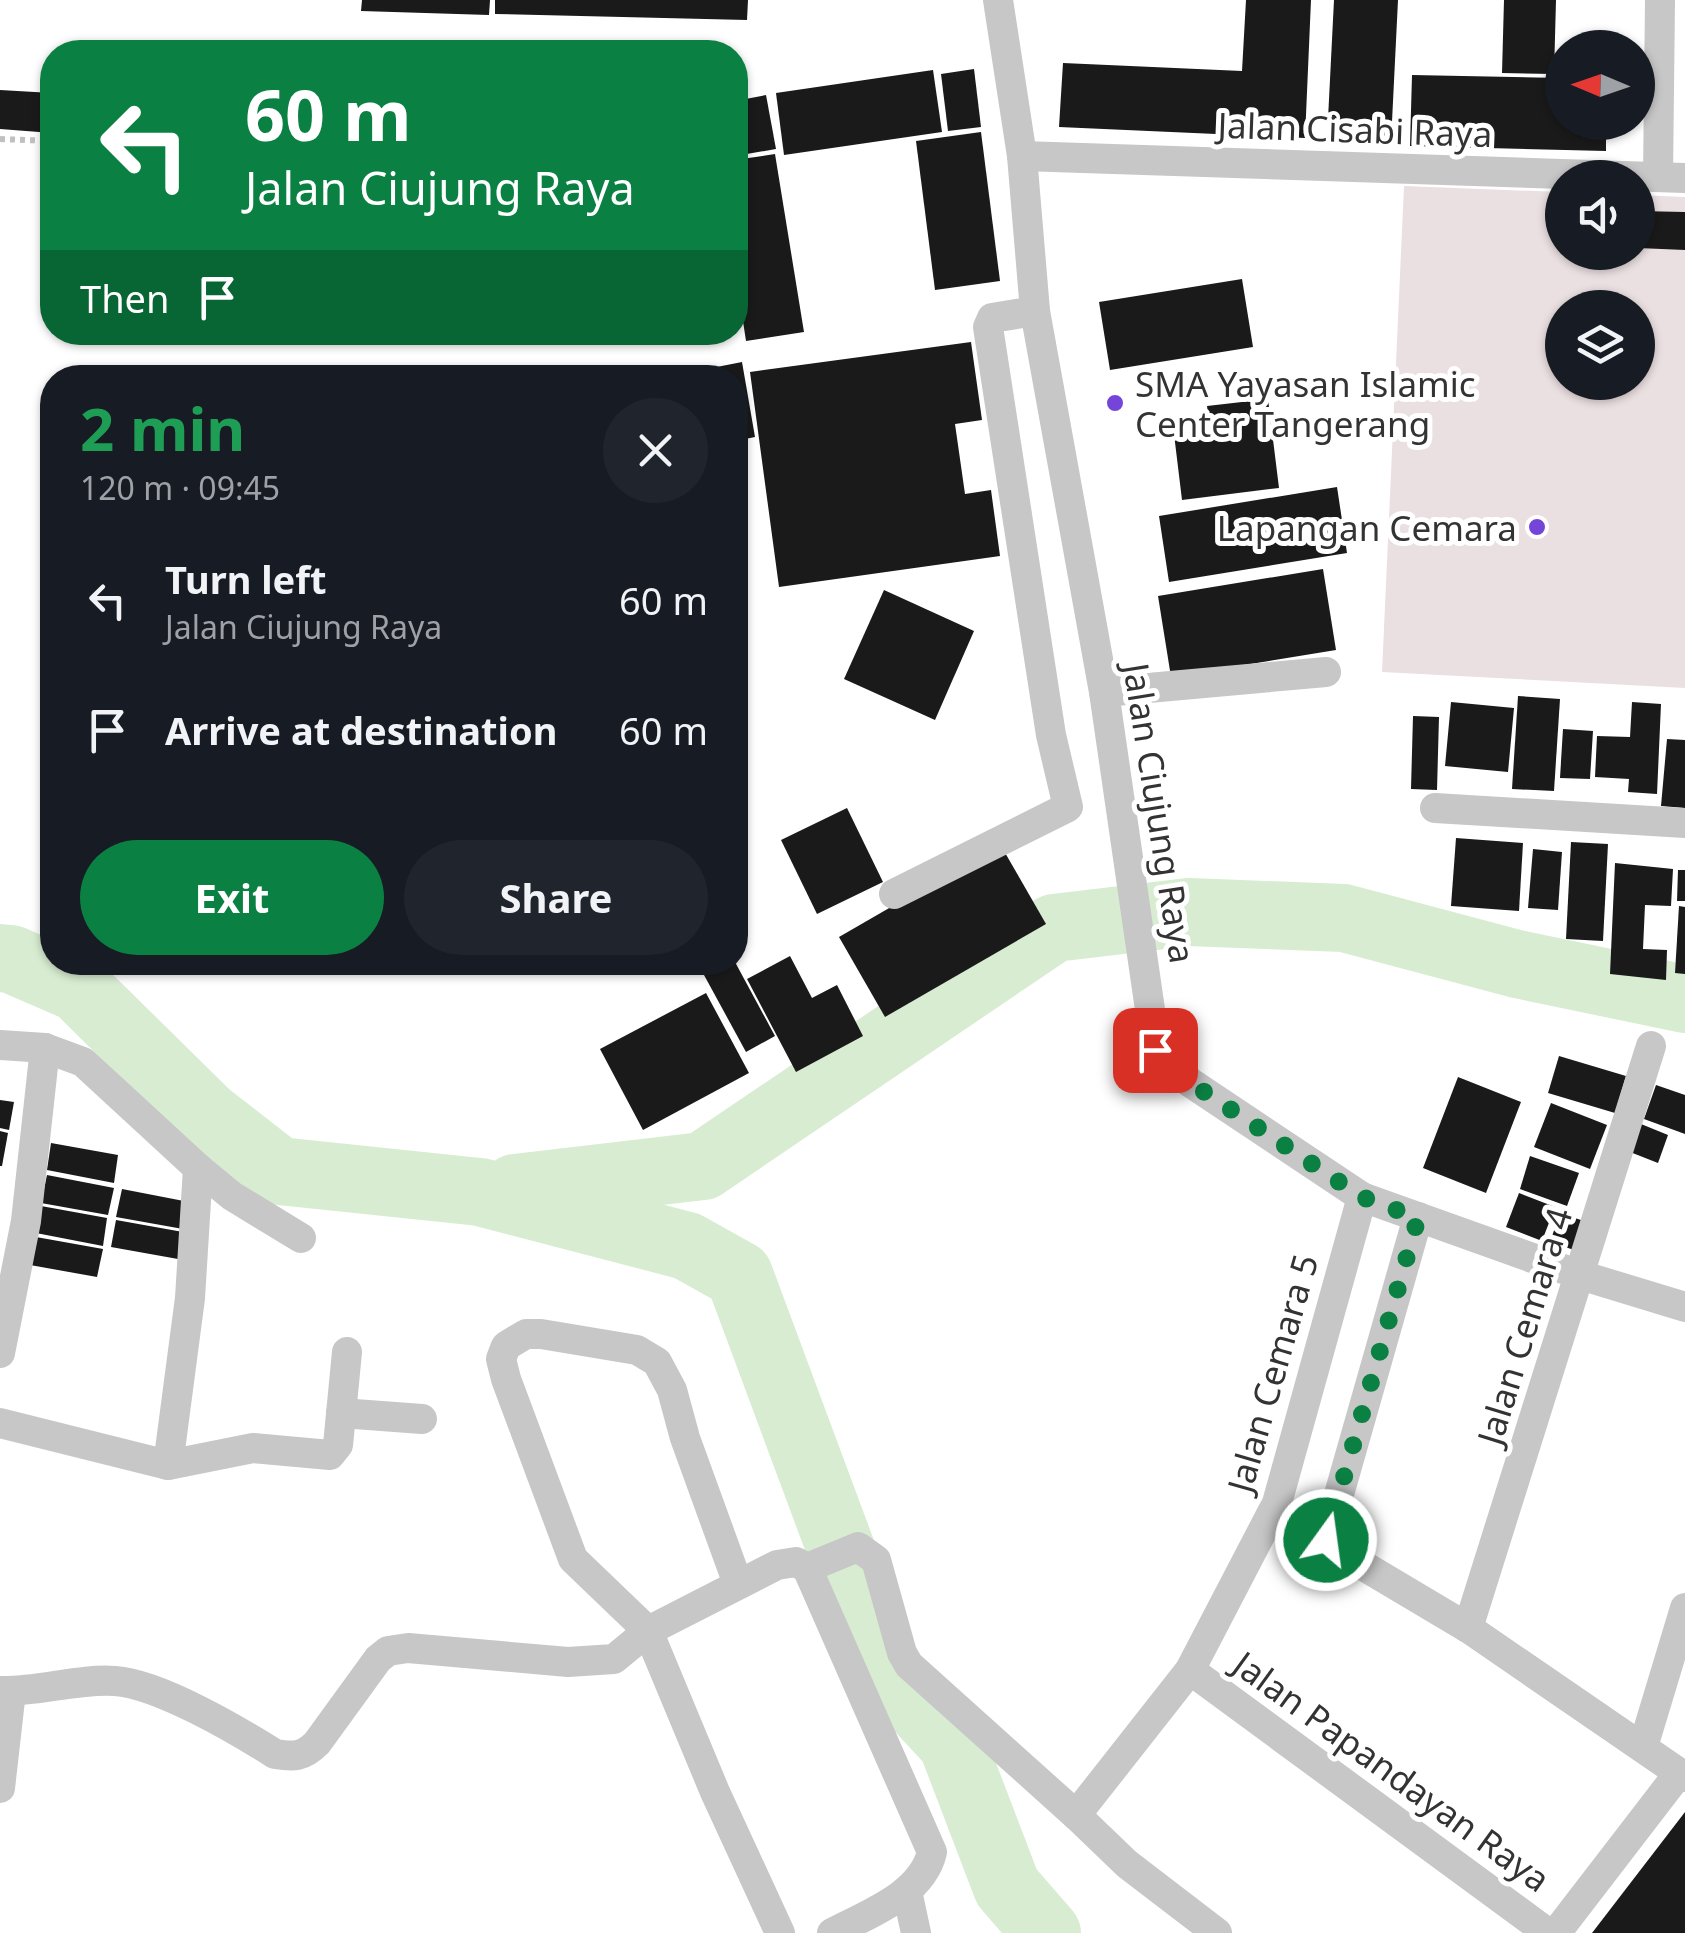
<!DOCTYPE html>
<html lang="en">
<head>
<meta charset="utf-8">
<style>
  :root { --surface:#171b24; --page:#20242c; --text:#f1f3f6; --muted:#9ea1a6; --accent:#0b8043 }
  body { margin:0; font-family:"Noto Sans",sans-serif; background:var(--page); color:var(--text); height:100vh; display:flex; flex-direction:column; font-size:38px; white-space:nowrap }
  * { box-sizing:border-box; margin:0 }
  p { font-size:32px; color:var(--muted) }
  .icon { flex:none; width:55px; height:55px; fill:none; stroke:currentColor; stroke-width:2; stroke-linecap:round; stroke-linejoin:round }
  .map { position:relative; flex:1; overflow:hidden }
  .side { position:absolute; left:40px; top:365px; width:708px; height:610px; display:flex; flex-direction:column; background:var(--surface); border-radius:40px; box-shadow:0 2px 8px #0004 }
  .side>* { flex:none }
  .top-card { position:absolute; left:40px; top:40px; width:708px; height:305px; border-radius:40px; box-shadow:0 2px 8px #0004; background:#0b8043; color:#fff; overflow:hidden }
  .needle { width:65px; rotate:272deg }
  .tools { position:absolute; left:1545px; top:30px; display:grid; gap:20px }
  .tools a { display:grid; place-items:center; width:110px; height:110px; border-radius:50%; background:var(--surface); box-shadow:0 2px 8px #0004; font-size:50px }
  .pin { position:absolute; display:grid; place-items:center; width:85px; height:85px; color:#fff; margin:-42px; border-radius:20px; box-shadow:0 5px 15px #0006 }
  .me { position:absolute; width:110px; margin:-55px; rotate:14deg; stroke-linejoin:round; filter:drop-shadow(0 0 8px #0008) }
  .turn { display:flex; align-items:center; gap:35px; height:210px; padding:0 40px; font-size:45px }
  .turn .icon { width:130px; height:130px; stroke-width:2.5 }
  .turn b { display:block; font-size:70px; line-height:85px }
  .then { display:flex; align-items:center; height:95px; padding:0 40px; background:#0003; gap:20px; font-size:38px }
  .round { display:grid; place-items:center; flex:none; width:105px; height:105px; border-radius:52px; background:var(--page) }
  .head { display:flex; align-items:center; justify-content:space-between; height:170px; padding:0 40px }
  h1 { font-size:60px; font-weight:700; line-height:75px; color:#1e9e55 }
  .button { display:flex; gap:20px; margin-top:auto; padding:20px 40px }
  .button a { flex:1; height:115px; border-radius:60px; background:var(--accent); color:#fff; font-size:40px; font-weight:700; line-height:115px; text-align:center }
  .button a+a { background:var(--page); color:var(--text) }
  ul { padding:0; list-style:none }
  li { display:flex; align-items:center; gap:30px; height:130px; padding:0 40px }
  li div { flex:1 }
  li b { display:block; font-size:38px }
  li em { font-style:normal }
  .map>svg:first-child { display:block }
</style>
</head>
<body>
<div class="map">
<svg width="1685" height="1933" viewBox="0 0 1685 1933">
  <rect width="100%" height="100%" fill="#fff"/>
  <!-- green -->
  <path fill="#ebe0e1" fill-rule="evenodd" d="M1404,186L1562,192V252H1638V195L1685,197V688L1382,672ZM1562,308H1638V382H1562Z"/>
  <g fill="none" stroke-linecap="round" stroke-linejoin="round">
    <!-- river -->
    <g stroke="#d7ecd1" stroke-width="68">
      <path d="M0,958L11,959L78,988L207,1115L279,1171L480,1192L687,1246L739,1275L887,1673L952,1743L1007,1887L1047,1933"/>
      <path d="M515,1188L703,1166L1054,928L1189,912L1344,918L1517,964L1685,999"/>
    </g>
  </g>
  <!-- building -->
  <g fill="#1a1a1a">
    <path d="M362,0H490L489,15L361,11Z"/>
    <path d="M495,0H748L747,20L495,14Z"/>
    <path d="M1246,0H1311L1305,138L1059,127L1063,63L1242,71Z"/>
    <path d="M1334,0H1398L1391,142L1327,139Z"/>
    <path d="M1504,0H1556L1554,74L1502,73Z"/>
    <path d="M974,69L981,127L948,131L941,74Z"/>
    <path d="M933,70L942,132L784,155L776,93Z"/>
    <path d="M1412,75L1562,78V122H1606V151L1410,146Z"/>
    <path d="M0,90L52,93V133L0,129Z"/>
    <path d="M766,95L776,149L735,156V101Z"/>
    <path d="M981,132L1000,281L935,290L916,141Z"/>
    <path d="M775,154L804,332L746,341L735,269V160Z"/>
    <path d="M1638,211L1685,212V250L1638,248Z"/>
    <path d="M1242,279L1253,347L1110,370L1099,302Z"/>
    <path d="M971,342L982,420L955,424L965,494L991,490L1000,556L779,587L750,372Z"/>
    <path d="M742,362L755,437L735,441V378H661Z"/>
    <path d="M1268,399L1279,488L1182,500L1174,434L1210,430L1207,406Z"/>
    <path d="M1337,487L1347,553L1169,582L1159,516Z"/>
    <path d="M1323,569L1336,650L1171,677L1158,596Z"/>
    <path d="M884,590L974,631L935,720L844,679Z"/>
    <path d="M1518,696L1560,699L1554,791L1512,789Z"/>
    <path d="M1451,702L1514,708L1508,772L1445,766Z"/>
    <path d="M1632,702L1661,704L1657,794L1628,792L1629,779L1595,777L1597,736L1630,737Z"/>
    <path d="M1413,716L1439,717L1437,790L1411,789Z"/>
    <path d="M1563,729L1593,731L1590,779L1560,778Z"/>
    <path d="M1667,739L1685,740V808L1661,806Z"/>
    <path d="M847,808L883,882L817,914L781,840Z"/>
    <path d="M1456,838L1523,843L1519,911L1451,906Z"/>
    <path d="M1571,842L1608,844L1603,941L1566,939Z"/>
    <path d="M1000,844L1046,924L885,1017L839,937Z"/>
    <path d="M1533,849L1562,852L1558,910L1528,908Z"/>
    <path d="M1615,863L1673,869L1671,906L1645,905L1643,949L1667,950L1666,980L1610,974Z"/>
    <path d="M1678,870H1685V901H1677Z"/>
    <path d="M1679,906L1685,907V974L1675,973Z"/>
    <path d="M790,956L812,998L837,985L863,1036L796,1072L747,979Z"/>
    <path d="M727,962H735L775,1036L746,1052L704,975Z"/>
    <path d="M706,993L749,1073L643,1130L600,1049Z"/>
    <path d="M1559,1056L1626,1076L1615,1113L1548,1093Z"/>
    <path d="M1458,1077L1521,1102L1486,1193L1423,1168Z"/>
    <path d="M1656,1085L1685,1095V1134L1644,1119Z"/>
    <path d="M0,1100L14,1102L9,1130L0,1128Z"/>
    <path d="M1551,1103L1607,1125L1590,1169L1534,1147Z"/>
    <path d="M1641,1124L1668,1135L1658,1163L1630,1152Z"/>
    <path d="M0,1131L8,1133L2,1166H0Z"/>
    <path d="M51,1143L118,1155L114,1183L47,1170Z"/>
    <path d="M1530,1156L1579,1173L1567,1206L1520,1189Z"/>
    <path d="M47,1175L114,1188L108,1215L41,1203Z"/>
    <path d="M122,1189L189,1202L183,1229L116,1217Z"/>
    <path d="M1519,1193L1555,1207L1542,1241L1506,1227Z"/>
    <path d="M41,1206L107,1218L103,1246L36,1233Z"/>
    <path d="M1560,1213L1593,1224L1583,1253L1550,1242Z"/>
    <path d="M116,1220L183,1232L178,1259L111,1247Z"/>
    <path d="M36,1237L103,1249L97,1277L30,1265Z"/>
    <path d="M1685,1812V1933H1592Z"/>
  </g>
  <g fill="none" stroke-linecap="round" stroke-linejoin="round">
    <!-- path -->
    <path stroke="#c0c0c0" stroke-width="6" stroke-dasharray="5 5" stroke-linecap="butt" d="M0,139L52,141"/>
    <!-- minor -->
    <g stroke="#c7c7c7" stroke-width="30">
      <path d="M998,0L1022,156L1035,311L1104,692L1156,1051L1166,1064L1191,1083L1362,1197L1580,1275L1685,1307"/>
      <path d="M1022,156L1685,178"/>
      <path d="M1658,177L1660,0"/>
      <path d="M1104,692L1326,672"/>
      <path d="M1435,808L1685,823"/>
      <path d="M894,894L1068,807L1051,735L988,327L992,318L1035,311"/>
      <path d="M0,1045L45,1048L83,1062L198,1168L232,1196L301,1238"/>
      <path d="M1418,1217L1326,1540L1342,1553L1468,1628L1685,1777"/>
      <path d="M0,1353L26,1221L45,1048"/>
      <path d="M341,1413L422,1419"/>
      <path d="M0,1423L168,1465L253,1448L330,1455L338,1445L347,1352"/>
      <path d="M168,1465L190,1298L198,1168"/>
      <path d="M807,1568L858,1547L876,1560L902,1653L909,1665L1076,1815L1190,1670L1277,1503L1362,1197"/>
      <path d="M738,1584L685,1438L672,1390L657,1362L637,1350L541,1334H526L506,1346L501,1359L506,1379L573,1559L648,1631L715,1792L780,1933"/>
      <path d="M1468,1628L1651,1046"/>
      <path d="M1190,1670L1548,1933"/>
      <path d="M0,1691C38,1692 80,1678 115,1681C159,1684 237,1730 275,1754C294,1757 303,1757 317,1743L378,1659L388,1651L408,1648L568,1662L614,1659L648,1631L777,1565L796,1562L807,1568L932,1852C922,1895 868,1914 832,1933"/>
      <path d="M1643,1747L1685,1608"/>
      <path d="M0,1788L11,1691"/>
      <path d="M1076,1815L1127,1864L1217,1933"/>
      <path d="M907,1891L916,1933"/>
      <path d="M1556,1933L1679,1773"/>
    </g>
  </g>
  <g fill="none" stroke-linecap="round" stroke-linejoin="round">
    <!-- route -->
    <path stroke="#0b8043" stroke-width="18" stroke-dasharray="0 32.4" d="M1155,1050L1166,1064L1191,1083L1362,1197L1418,1218L1326,1540"/>
  </g>
  <!-- markers -->
  <g fill="#7545da" stroke="#fff" stroke-width="4">
    <circle cx="1115" cy="403" r="10"/>
    <circle cx="1537" cy="527" r="10"/>
  </g>
  <g text-anchor="middle" dominant-baseline="central" stroke-width="10" stroke-linejoin="round" paint-order="stroke">
    <!-- street labels -->
    <g font-size="35" fill="#333" stroke="#fff">
      <text transform="translate(1355 129) rotate(2)">Jalan Cisabi Raya</text>
      <text transform="translate(1160 813) rotate(81)">Jalan Ciujung Raya</text>
      <text transform="translate(1524 1326) rotate(-73)">Jalan Cemara 4</text>
      <text transform="translate(1272 1373) rotate(-74)">Jalan Cemara 5</text>
      <text transform="translate(1392 1771) rotate(36)">Jalan Papandayan Raya</text>
    </g>
    <!-- poi labels -->
    <g font-size="35" fill="#333" stroke="#fff" text-anchor="start">
      <text x="1135" y="383">SMA Yayasan Islamic<tspan x="1135" dy="40">Center Tangerang</tspan></text>
      <text x="1517" y="527" text-anchor="end">Lapangan Cemara</text>
    </g>
  </g>
</svg>
<div class="tools">
<a><svg class="needle" viewBox="-14 -14 28 28"><path d="M0-13l5 13h-10z" fill="#e53935"/><path d="M0 13l5-13h-10z" fill="#9ea1a6"/></svg></a>
<a><svg class="icon" aria-label="sound" viewBox="0 0 24 24"><path d="M4 9h4l5-4v14l-5-4H4zM17 9q2 3 0 6"/></svg></a>
<a><svg class="icon" aria-label="layers" viewBox="0 0 24 24"><path d="M12 4l9 5-9 5-9-5zM3 14l9 5 9-5"/></svg></a>
</div>
<div class="pin" style="left:1155px;top:1050px;background:#d93025"><svg class="icon" aria-label="arrive" viewBox="0 0 24 24"><path d="M6 21V4h12l-3 4 3 4H6"/></svg></div>
<svg class="me" style="left:1326px;top:1540px" viewBox="-20 -20 40 40"><circle r="17" fill="#0b8043" stroke="#fff" stroke-width="3"/><path d="M0-11L8 9 0 5-8 9z" fill="#fff"/></svg>
<div class="top-card">
<div class="turn"><svg class="icon" aria-label="left" viewBox="0 0 24 24"><path d="M17 20v-9H6M10 6l-5 5 5 5"/></svg><div><b>60 m</b>Jalan Ciujung Raya</div></div>
<div class="then">Then<svg class="icon" aria-label="arrive" viewBox="0 0 24 24"><path d="M6 21V4h12l-3 4 3 4H6"/></svg></div>
</div>
<section class="side">
<div class="head"><div><h1>2 min</h1><p>120 m · 09:45</p></div><a class="round"><svg class="icon" aria-label="close" viewBox="0 0 24 24"><path d="M6 6l12 12M18 6L6 18"/></svg></a></div>
<ul>
<li><svg class="icon" aria-label="left" viewBox="0 0 24 24"><path d="M17 20v-9H6M10 6l-5 5 5 5"/></svg><div><b>Turn left</b><p>Jalan Ciujung Raya</p></div><em>60 m</em></li>
<li><svg class="icon" aria-label="arrive" viewBox="0 0 24 24"><path d="M6 21V4h12l-3 4 3 4H6"/></svg><div><b>Arrive at destination</b></div><em>60 m</em></li>
</ul>
<div class="button"><a>Exit</a><a>Share</a></div>
</section>
</div>
</body>
</html>
